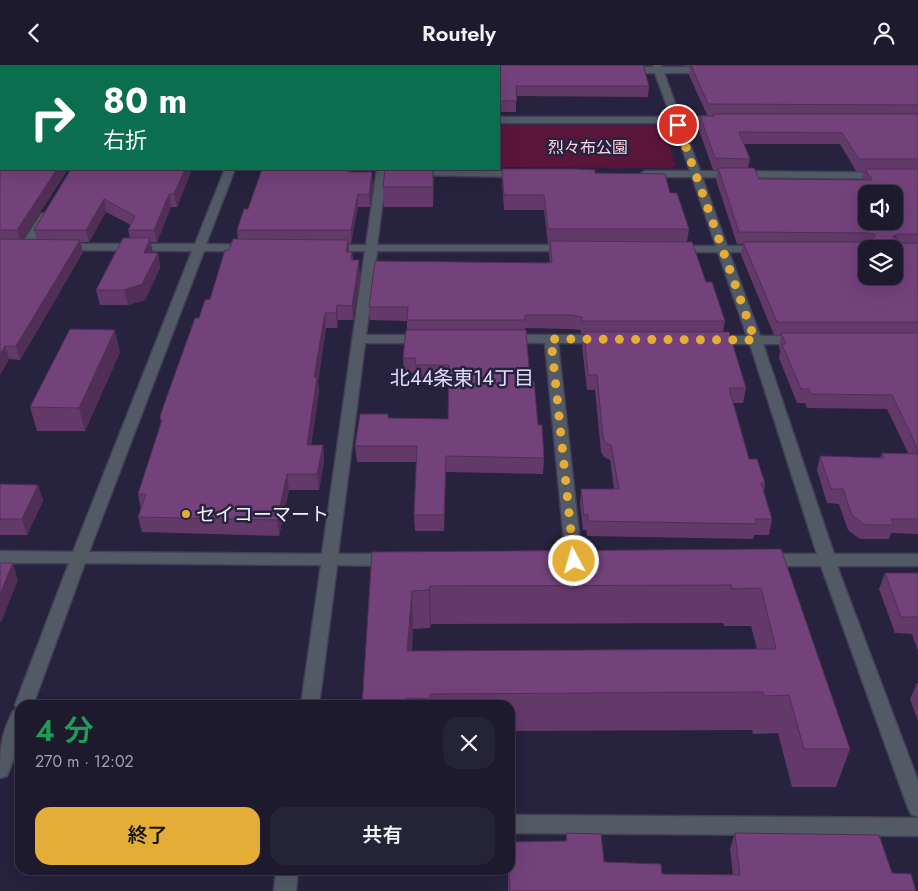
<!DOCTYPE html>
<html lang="ja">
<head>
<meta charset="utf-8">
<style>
  :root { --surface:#1d1a2e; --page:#252336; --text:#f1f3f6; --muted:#a0a1aa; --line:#3b384a; --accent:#e4ad35 }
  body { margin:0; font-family:Jost,"Noto Sans JP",sans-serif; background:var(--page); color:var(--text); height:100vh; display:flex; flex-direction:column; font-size:19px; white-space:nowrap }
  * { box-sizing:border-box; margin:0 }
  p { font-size:16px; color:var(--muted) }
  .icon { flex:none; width:28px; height:28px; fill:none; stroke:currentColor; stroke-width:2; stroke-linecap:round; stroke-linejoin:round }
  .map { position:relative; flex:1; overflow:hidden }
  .side { position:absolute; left:15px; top:635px; width:500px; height:175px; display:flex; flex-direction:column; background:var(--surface); border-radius:15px; box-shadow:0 5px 20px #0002,0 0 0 1px var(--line) }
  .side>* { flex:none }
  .hud { position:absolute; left:0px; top:0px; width:500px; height:105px; box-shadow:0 5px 20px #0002,0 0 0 1px var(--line); background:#0b6e4f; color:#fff; overflow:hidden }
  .controls { position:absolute; left:858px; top:120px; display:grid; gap:10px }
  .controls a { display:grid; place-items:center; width:45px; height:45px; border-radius:10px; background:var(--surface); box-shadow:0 5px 20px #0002,0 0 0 1px var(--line); font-size:25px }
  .pin { position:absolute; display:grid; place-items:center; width:42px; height:42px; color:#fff; margin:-21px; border:2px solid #fff; border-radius:50%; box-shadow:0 1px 5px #0007 }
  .me { position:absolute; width:55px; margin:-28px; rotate:354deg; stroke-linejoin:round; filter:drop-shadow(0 0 4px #0008) }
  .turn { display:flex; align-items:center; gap:18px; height:105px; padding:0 20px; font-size:22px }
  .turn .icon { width:65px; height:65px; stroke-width:2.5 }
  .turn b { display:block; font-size:35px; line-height:42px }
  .round { display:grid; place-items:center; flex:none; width:52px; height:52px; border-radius:15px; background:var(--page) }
  .head { display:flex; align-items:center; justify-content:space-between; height:85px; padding:0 20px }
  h1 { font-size:30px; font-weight:600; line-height:38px; color:#1e9e55 }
  .button { display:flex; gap:10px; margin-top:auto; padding:10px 20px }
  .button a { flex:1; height:58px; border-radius:15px; background:var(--accent); color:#111; font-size:20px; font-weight:600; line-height:58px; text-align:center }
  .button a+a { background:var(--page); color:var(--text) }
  header { display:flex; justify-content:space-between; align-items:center; height:65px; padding:0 20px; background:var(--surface); font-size:22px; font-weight:600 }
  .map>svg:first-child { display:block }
</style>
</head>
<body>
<header><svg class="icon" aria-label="back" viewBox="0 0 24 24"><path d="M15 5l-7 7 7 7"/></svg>Routely<svg class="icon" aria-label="person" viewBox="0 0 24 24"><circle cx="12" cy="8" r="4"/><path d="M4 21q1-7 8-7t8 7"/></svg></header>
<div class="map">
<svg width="918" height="826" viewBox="0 0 918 826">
  <rect width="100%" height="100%" fill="#27223d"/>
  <!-- green -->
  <path fill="#5a163a" d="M499,60H655L663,63L676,101L668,103L499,102Z"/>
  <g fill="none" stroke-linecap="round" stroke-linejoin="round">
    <defs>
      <g id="minor">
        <path d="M653,0H661L662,2H709L713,5L709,8H664L680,52H719L724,55L719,58H682L700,106L918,108V114L702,112L727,181H761L767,184L761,187H729L760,271H799L805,275L799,279H763L834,489H918V501H837L918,716V752L911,749L908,743L821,501H765L759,499L757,495L759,491L765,489H817L750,279H712L706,275L712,271H747L718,187H674L668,184L674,181H716L692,112H645L640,109L645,106H690L673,58H499V52H671L655,8H625L621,5L625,2H654Z"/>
        <path d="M225,104H235L206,179L251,180L257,183L251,186H204L89,487L322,489L365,186H329L323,183L329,180H366L377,104H387L377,180H568L574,183L568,186H377L366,270H424L430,274L424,278H365L338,489H392L398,491L400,495L398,499L392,501L337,500L319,640H301L321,500L85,498L33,640H20V677L7,711L0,713C0,685 0,672 13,646L17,644L15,640L69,498H0V486L73,487L192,186L61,185L55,182L61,179H195Z"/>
        <path d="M415,105L522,106L527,109L522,112L411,110L410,108Z"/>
        <path d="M45,148L50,151L30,184L26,185L22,184L20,182L41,149Z"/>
        <path d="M507,270H602L608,274L602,278H558L582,496L580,500L574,502L568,500L566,496L545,278L502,277L501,274L502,271Z"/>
        <path d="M510,750L918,753V771L510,768Z"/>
        <path d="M276,805H298L296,826H274Z"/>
      </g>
    </defs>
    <!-- minor casing -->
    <use href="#minor" stroke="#443f58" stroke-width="3"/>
    <!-- minor -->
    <use href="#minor" fill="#525a66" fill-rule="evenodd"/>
  </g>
  <!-- wall -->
  <g fill="#63396a" fill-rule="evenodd">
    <path d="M0,0H643L649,21L648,32L516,31V47H499V1H1V104H68L23,174H37L34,165L71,104H192L177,142H171L157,177H150L153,188H158L160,203L145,235L128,240H100L96,225L123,173H130L128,165L131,160L106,147L89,177H80L83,187L20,295L9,294L0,310Z"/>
    <path d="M685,0H918V469L891,468L889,474H860L848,465L839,439L827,438L817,405L820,391L880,393L882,388H908L887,344L807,343L805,338H797L779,293L780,286L779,281L781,270H774L741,190L743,179H737L716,115L718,105H713L698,62L700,51L712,50H707L689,10L690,1H685ZM744,79H840L856,106H864L862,115L759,114L748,103L750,94Z"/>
    <path d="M433,104V142H384L383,122Z"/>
    <path d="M502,104L595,108L670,128L689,164L687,177L725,256L723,267L746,323L743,338H733L749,394L765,418L764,426L772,454L769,470H754L753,474L587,471L586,465H583L580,439L581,424H614L610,395L604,392L601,387L595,325H587L582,281L583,269H581V265L569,264L525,263L530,316L544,393L543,409L446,407L444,466H415L414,450L417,397H357L355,381L388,349V353L448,354L449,316L415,315V308H404L403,293L407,265V256L370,255L369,242L550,197L549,189V179H548L544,145H504L502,118Z"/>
    <path d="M352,107L373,119L370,142H358L351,178H349V187H352L353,195L360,209L353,255H338L337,263H326L318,317L319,327L311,380H323L324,396L319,425H289L279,471L142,467L138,452L141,444L138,429L161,358L160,354L199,253L210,234L229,185L238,174L237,165L248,144Z"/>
    <path d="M120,287L85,366H37L30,342Z"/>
    <path d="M0,419L38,420L43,436L27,470H0Z"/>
    <path d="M781,484L850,684L836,722H792L778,668L753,669L752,665L510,666V640H362L372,487ZM723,558L724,561H751L757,584L412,586L413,564L430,563L431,559Z"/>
    <path d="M885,508H918V586L912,569L895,568L879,524Z"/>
    <path d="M917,618H918V656L910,634Z"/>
    <path d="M566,768L604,797L662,809L733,810L730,784L735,768L892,808L916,826H508V805H510L566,776Z"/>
  </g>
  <!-- shaded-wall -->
  <g fill="#502e56">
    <path d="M57,104H68L21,177L17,165Z"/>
    <path d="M185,104H192L177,142L174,129Z"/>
    <path d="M349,104H352L349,119L348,107Z"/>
    <path d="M433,104L434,118L433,142Z"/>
    <path d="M372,107L373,119L370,142L369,130Z"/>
    <path d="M169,129L171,142L157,177L154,165Z"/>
    <path d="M358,129V142L351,178V165Z"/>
    <path d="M104,134L106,147L89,177L86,165Z"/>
    <path d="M897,169L894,181L892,172Z"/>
    <path d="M150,173L153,188H144Z"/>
    <path d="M80,175L83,187L20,295L16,281Z"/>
    <path d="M348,175L349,189L346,187Z"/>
    <path d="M158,188L160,203L145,235L128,240L124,225Z"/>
    <path d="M359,195L360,209L353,255L352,241Z"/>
    <path d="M337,240L338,255L337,263L336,248Z"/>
    <path d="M325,248L326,263L318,317L319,327L309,396L307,380L314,312Z"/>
    <path d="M115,265L120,287L85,366L79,343Z"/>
    <path d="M5,281L9,294L0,310V289Z"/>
    <path d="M323,380L324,396L319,425L317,409Z"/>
    <path d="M446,391V407L444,466V450Z"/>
    <path d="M287,409L289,425L279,471L277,455Z"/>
    <path d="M38,420L43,436L27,470L22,454Z"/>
    <path d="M13,498L18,515L1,558L0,556V529Z"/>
    <path d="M430,521L431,559L430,563L429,525Z"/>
    <path d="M412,526L413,564L409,624L407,586Z"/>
  </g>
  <!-- building -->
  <g fill="#73427b" stroke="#502e56" fill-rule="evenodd">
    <path d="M0,0H643L649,21H516L517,36H499V1H1V104H57L17,165H0Z"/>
    <path d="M691,0H918V40L708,39Z"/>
    <path d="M713,49H918V94H859L842,68L739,67L750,94L715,93L700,51H714Z"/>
    <path d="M718,103H754L759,114L872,115L865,104H918V169H897L892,172L896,173L898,178H918V257H777L743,177H869L876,170L869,168L739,167ZM866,129H894V156H866ZM866,184H894V211H866Z"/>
    <path d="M71,104H185L174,129H169L154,165H128L135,151L104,134L86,165H34Z"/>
    <path d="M262,104H349L348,107H372L369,130L358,129L351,165H237L244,144H248Z"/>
    <path d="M385,104H433V122H383Z"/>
    <path d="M502,104H575L595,105V108L665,109L670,128H677L689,164H548L544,130H504Z"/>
    <path d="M123,173H150L144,188H158L142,219L124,225H96Z"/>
    <path d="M0,174L80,175L16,281H5L0,289Z"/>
    <path d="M233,174L348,175L346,187H352L351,195H359L352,241L337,240L336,248H325L314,312H317L307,380H323L317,409H287L277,455L138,452L146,429H138L162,355L160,354L161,348L195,253H199L205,235L210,234L225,185H229Z"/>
    <path d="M550,176L692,177L706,217H712L725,256H582V252L570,250H525V255H407L408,242H369L375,196L548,198L552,197Z"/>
    <path d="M70,264L115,265L79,343L30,342Z"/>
    <path d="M406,265H526L530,316H534L538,360H542L544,393L446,391L444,450H414L417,381H355L360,349H388V353L448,354L449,300H415L416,293H403Z"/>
    <path d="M584,267H729L746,323H729L749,394H757L765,418H761L772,454H755L757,459L588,456V450H584L581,424H619L611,380L606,378L603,373L597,310H588Z"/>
    <path d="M781,268H918V388L915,378L892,330L811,329L809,324H801L782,279H786Z"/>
    <path d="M882,388L918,389V454H891L894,460H865L852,450L843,424H831L820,391L884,393Z"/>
    <path d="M0,419L38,420L22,454H0Z"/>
    <path d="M781,484L850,684H804L789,630L764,631L763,627L430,629V634L407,633L406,640H362L372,487ZM731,520L732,524L761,523L776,584L407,586L412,526L429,525L430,521Z"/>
    <path d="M0,498H13L0,529Z"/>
    <path d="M885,508H918V552H901Z"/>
    <path d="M566,768L601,769L604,797L661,799L662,809L740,810L735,768L879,770L892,808L911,809L916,826H510L509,805H510V777L567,776Z"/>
  </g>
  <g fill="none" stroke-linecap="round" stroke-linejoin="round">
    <!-- route -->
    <path stroke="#e4ad35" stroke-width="9" stroke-dasharray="0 16.2" d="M574,496L551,274L755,275L678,60"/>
  </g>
  <!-- markers -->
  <circle fill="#e4ad35" stroke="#27223d" stroke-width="2" cx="186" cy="449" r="5"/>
  <g text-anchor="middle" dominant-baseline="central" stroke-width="5" stroke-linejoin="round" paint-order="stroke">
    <!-- far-park labels -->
    <g font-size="16" fill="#ffd2e4" stroke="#27223d">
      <text x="588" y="82">烈々布公園</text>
    </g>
    <!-- poi labels -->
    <g font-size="19" fill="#f5f3fe" stroke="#27223d" text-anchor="start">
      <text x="196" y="449">セイコーマート</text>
    </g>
    <!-- neighbourhood labels -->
    <g font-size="20" fill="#e0dcf9" stroke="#27223d">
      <text x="462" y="313">北44条東14丁目</text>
    </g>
  </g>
</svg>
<div class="controls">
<a><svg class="icon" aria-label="sound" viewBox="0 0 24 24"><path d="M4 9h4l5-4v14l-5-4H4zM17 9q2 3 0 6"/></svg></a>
<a><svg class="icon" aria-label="layers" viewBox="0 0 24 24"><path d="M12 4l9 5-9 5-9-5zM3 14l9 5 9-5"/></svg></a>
</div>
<div class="pin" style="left:678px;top:60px;background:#d93025"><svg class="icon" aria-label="arrive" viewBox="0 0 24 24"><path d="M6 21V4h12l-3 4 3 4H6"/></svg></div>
<svg class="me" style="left:574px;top:496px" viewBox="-20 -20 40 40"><circle r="17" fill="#e4ad35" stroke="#fff" stroke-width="3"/><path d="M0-11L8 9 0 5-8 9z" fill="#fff"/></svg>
<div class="hud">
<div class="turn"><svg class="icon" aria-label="right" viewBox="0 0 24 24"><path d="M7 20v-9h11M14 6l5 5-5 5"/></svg><div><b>80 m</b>右折</div></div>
</div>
<section class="side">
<div class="head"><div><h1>4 分</h1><p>270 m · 12:02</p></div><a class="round"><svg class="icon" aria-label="close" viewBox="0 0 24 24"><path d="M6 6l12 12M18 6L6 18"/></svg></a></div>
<div class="button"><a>終了</a><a>共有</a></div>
</section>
</div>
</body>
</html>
